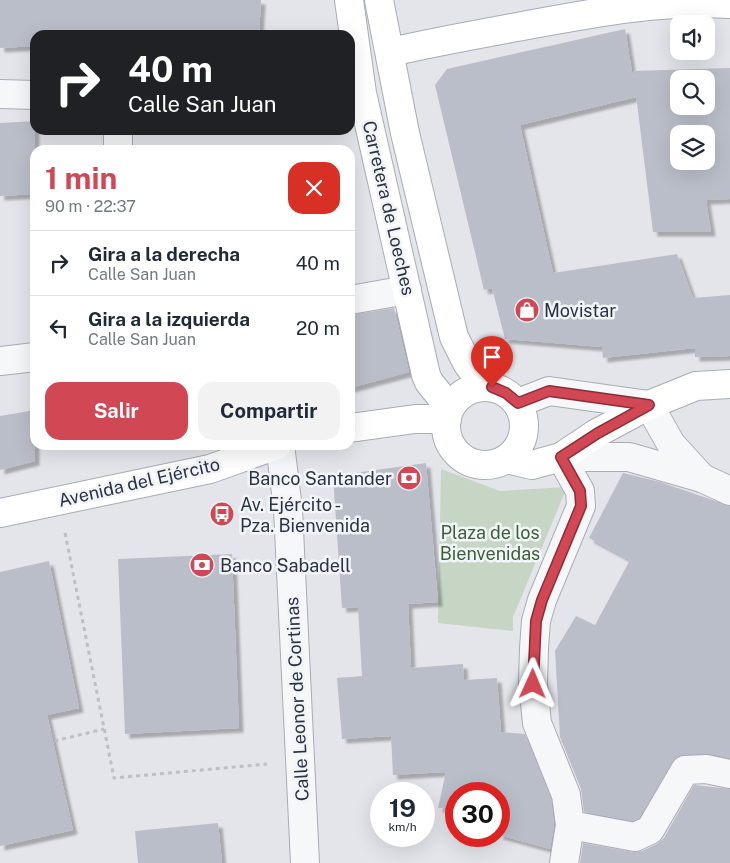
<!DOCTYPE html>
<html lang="es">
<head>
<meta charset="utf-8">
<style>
  :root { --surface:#fff; --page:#f2f2f3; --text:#1f2937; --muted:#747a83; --line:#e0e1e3; --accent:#d14754 }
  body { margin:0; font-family:"Public Sans",sans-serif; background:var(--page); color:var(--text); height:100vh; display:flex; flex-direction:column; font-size:19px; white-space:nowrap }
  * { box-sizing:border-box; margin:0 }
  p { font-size:16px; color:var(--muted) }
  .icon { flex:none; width:28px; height:28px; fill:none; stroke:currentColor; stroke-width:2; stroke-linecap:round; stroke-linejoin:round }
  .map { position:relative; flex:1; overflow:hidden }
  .side { position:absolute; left:30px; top:145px; width:325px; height:305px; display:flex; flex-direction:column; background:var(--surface); border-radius:15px; box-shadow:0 5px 20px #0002 }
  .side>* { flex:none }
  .hud { position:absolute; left:30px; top:30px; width:325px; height:105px; border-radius:15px; box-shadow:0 5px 20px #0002; background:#202124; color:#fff; overflow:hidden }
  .fabs { position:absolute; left:670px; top:15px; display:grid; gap:10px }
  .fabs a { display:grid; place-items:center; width:45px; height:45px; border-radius:10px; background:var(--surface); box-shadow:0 5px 20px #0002; font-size:25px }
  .speed { position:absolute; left:370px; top:782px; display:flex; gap:10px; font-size:25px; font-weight:700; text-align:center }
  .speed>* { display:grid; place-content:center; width:65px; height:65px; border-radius:50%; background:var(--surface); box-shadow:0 5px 20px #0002; line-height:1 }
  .speed small { font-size:12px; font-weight:400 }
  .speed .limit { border:8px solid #d22; background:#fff; color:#111 }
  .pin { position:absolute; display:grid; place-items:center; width:42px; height:42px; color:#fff; margin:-51px -21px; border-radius:50% 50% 50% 0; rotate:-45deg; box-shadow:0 0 5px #0007 }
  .pin .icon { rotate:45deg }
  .me { position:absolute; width:55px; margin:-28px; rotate:1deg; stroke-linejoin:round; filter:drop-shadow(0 0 4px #0008) }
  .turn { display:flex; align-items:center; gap:18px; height:105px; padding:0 15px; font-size:22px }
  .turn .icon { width:65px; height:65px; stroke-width:2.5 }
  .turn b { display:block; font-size:35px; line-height:42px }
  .round { display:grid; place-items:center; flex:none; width:52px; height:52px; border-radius:15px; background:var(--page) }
  .head { display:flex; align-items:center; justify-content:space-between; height:85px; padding:0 15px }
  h1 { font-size:30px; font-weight:700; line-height:38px; color:var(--accent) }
  .action { display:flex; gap:10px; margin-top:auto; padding:10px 15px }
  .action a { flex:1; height:58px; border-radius:15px; background:var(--accent); color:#fff; font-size:20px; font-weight:700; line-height:58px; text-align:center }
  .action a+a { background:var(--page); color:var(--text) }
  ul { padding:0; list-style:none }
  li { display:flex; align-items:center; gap:15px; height:65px; padding:0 15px; border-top:1px solid var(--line) }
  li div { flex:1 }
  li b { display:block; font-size:19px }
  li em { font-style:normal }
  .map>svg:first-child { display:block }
</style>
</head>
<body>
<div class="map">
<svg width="730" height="863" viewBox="0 0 730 863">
  <defs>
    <filter id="shadow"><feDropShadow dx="4.5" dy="4.5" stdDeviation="1" flood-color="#0004"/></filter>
  </defs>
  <rect width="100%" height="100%" fill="#e3e5eb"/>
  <!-- park -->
  <path fill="#c7d5c4" d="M441,469L500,491L567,487L513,617V631L438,623Z"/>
  <!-- building -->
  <g fill="#babec9" fill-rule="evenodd" filter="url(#shadow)">
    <path d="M0,0H261L259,35H35V46L0,48Z"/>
    <path d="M625,29L636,97L520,125L553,273L677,254L693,298L730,295V356L695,357V348L603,358L602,347L505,339L492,288L484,290L435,85L447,69Z"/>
    <path d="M730,68V199L706,200L711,232H653L633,71ZM679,79H706V106H679ZM679,134H706V161H679Z"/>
    <path d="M35,121V194L0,196V123Z"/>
    <path d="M394,308L409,372L350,388V315Z"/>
    <path d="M35,410V461L0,470V416Z"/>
    <path d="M426,463L438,602L408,604L411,668L463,664L464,680L497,678L501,732L525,734L551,799L554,825L550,849L499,835V794H456V807L438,808L446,772L393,775L391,736L342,739L337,678L362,676L358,607L342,608L333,476Z"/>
    <path d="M623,473L660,482L730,506V758L705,753L677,757L639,818L633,821L584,812L581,789L560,737L555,651L576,616L595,625L630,560L589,538Z"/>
    <path d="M232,554L239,728L125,734L118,559Z"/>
    <path d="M49,561L79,708L47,715L73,830L0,846V572Z"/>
    <path d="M694,785L730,789V863H580L583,843L633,852L642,851L657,844L664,838Z"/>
    <path d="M218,823L222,863H138L135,831Z"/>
  </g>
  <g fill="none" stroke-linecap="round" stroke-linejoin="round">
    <defs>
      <g id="street">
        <path d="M0,94L35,95"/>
        <path d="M118,130V150"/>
        <path d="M350,300L407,290"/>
        <path d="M0,361L35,357"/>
        <path d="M518,403L549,391L649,405L671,444L702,478"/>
        <path d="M280,445L288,509L305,863"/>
        <path d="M570,825L635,837L650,830L685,770L706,769L730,774"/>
        <path d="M564,863L570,825L566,795L537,723L533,684L534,648L536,621L542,600L581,506L580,491L561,457H629L702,478L730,491"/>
      </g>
      <g id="secondary">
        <path d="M349,0L362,93L426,375L429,382L450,408"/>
        <path d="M379,0L405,133L454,337L467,363L484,386"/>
        <path d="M391,52C438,41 485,33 533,24C598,12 663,0 730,4"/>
        <circle cx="485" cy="426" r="39"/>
        <path d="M350,428L415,419H447"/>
        <path d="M506,459L532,465L561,457L597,433L649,405L696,386L730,384"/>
        <path d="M0,513L210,469L277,445"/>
      </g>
    </defs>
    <!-- street casing -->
    <use href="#street" stroke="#a8acb6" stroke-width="30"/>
    <!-- secondary casing -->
    <use href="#secondary" stroke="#a8acb6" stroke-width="30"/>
    <!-- path -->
    <g stroke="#bcc0c6" stroke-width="3" stroke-dasharray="4 4" stroke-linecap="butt">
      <path d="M65,533L114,778L267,764"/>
      <path d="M0,754L104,729"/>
    </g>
    <!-- street -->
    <use href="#street" stroke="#f5f7f9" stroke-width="28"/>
    <!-- secondary -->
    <use href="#secondary" stroke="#fff" stroke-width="28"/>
  </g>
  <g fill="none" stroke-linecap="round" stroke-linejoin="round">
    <defs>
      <path id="route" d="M492,387L506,393L518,403L549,391L649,405L598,433L561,457L580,491L581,506L542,600L536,621L533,684"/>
    </defs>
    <!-- route casing -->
    <use href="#route" stroke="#882e37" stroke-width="12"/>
    <!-- route -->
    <use href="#route" stroke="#d14754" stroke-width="9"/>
  </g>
  <!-- icons -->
  <defs>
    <symbol id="shop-disc" viewBox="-11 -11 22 22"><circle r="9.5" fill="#d14754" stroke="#f2f5f8"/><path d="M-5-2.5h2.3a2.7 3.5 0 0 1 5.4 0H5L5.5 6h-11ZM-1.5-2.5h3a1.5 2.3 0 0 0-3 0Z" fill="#fff"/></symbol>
    <symbol id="bank-disc" viewBox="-11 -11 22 22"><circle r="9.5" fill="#d14754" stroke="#f2f5f8"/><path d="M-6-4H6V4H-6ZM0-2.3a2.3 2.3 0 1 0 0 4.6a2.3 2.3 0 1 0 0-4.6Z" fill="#fff"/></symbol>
    <symbol id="bus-disc" viewBox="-11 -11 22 22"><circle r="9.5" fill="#d14754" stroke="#f2f5f8"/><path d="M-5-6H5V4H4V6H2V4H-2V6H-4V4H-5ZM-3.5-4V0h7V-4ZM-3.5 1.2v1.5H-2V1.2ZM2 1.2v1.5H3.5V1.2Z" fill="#fff"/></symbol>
  </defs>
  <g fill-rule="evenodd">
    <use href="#shop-disc" x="513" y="296" width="28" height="28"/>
    <use href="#bank-disc" x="395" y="464" width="28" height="28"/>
    <use href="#bus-disc" x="208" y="500" width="28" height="28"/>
    <use href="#bank-disc" x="188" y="551" width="28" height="28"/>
  </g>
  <g text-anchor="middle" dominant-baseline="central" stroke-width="5" stroke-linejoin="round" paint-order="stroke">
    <!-- street labels -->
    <g font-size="18" fill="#2a3244" stroke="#f2f5f8">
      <text transform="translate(389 208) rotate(77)">Carretera de Loeches</text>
      <text transform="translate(139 482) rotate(-13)">Avenida del Ejército</text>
      <text transform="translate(297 699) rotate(-93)">Calle Leonor de Cortinas</text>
    </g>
    <!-- poi labels -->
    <g font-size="18" fill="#2a3244" stroke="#f2f5f8" text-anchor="start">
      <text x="544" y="310">Movistar</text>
      <text x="392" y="478" text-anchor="end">Banco Santander</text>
      <text x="240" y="504">Av. Ejército -<tspan x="240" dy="21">Pza. Bienvenida</tspan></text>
      <text x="220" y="565">Banco Sabadell</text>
    </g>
    <!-- park labels -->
    <g font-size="18" fill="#3d6037" stroke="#f2f5f8">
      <text x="490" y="532">Plaza de los<tspan x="490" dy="21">Bienvenidas</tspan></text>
    </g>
  </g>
</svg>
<div class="fabs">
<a><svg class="icon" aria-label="sound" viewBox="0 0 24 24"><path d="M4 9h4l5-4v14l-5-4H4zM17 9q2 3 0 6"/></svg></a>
<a><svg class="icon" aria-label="search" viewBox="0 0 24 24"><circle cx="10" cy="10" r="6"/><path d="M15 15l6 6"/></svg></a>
<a><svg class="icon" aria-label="layers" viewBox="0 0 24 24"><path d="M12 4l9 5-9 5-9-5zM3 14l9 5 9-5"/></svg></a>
</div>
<div class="speed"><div>19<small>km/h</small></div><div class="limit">30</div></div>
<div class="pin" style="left:492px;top:387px;background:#d93025"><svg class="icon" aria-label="arrive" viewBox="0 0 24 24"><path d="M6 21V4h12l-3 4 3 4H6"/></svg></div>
<svg class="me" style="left:533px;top:684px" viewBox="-20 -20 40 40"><path d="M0-17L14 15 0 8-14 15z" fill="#d14754" stroke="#fff" stroke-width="4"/></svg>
<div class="hud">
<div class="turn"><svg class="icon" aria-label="right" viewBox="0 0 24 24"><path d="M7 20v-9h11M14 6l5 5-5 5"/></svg><div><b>40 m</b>Calle San Juan</div></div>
</div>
<section class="side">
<div class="head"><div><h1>1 min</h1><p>90 m · 22:37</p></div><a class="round" style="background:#d93025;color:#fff"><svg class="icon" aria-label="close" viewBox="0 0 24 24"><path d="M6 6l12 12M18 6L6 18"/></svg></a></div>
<ul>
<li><svg class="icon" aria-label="right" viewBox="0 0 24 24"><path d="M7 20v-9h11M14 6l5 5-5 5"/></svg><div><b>Gira a la derecha</b><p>Calle San Juan</p></div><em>40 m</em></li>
<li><svg class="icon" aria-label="left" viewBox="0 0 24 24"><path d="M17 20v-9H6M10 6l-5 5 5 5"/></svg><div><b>Gira a la izquierda</b><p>Calle San Juan</p></div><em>20 m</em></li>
</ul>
<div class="action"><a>Salir</a><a>Compartir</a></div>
</section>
</div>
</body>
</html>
